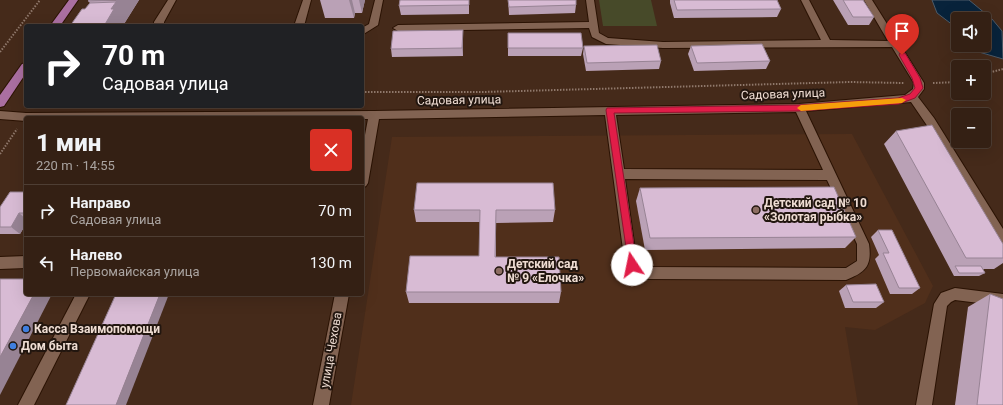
<!DOCTYPE html>
<html lang="ru">
<head>
<meta charset="utf-8">
<style>
  :root { --surface:#342014; --page:#3c281d; --text:#f1f3f6; --muted:#a9a3a0; --line:#4e3e34 }
  body { margin:0; font-family:Roboto,sans-serif; background:var(--page); color:var(--text); height:100vh; display:flex; flex-direction:column; font-size:15px; white-space:nowrap }
  * { box-sizing:border-box; margin:0 }
  p { font-size:13px; color:var(--muted) }
  .icon { flex:none; width:22px; height:22px; fill:none; stroke:currentColor; stroke-width:2; stroke-linecap:round; stroke-linejoin:round }
  .map { position:relative; flex:1; overflow:hidden }
  .details { position:absolute; left:24px; top:116px; width:340px; height:180px; display:flex; flex-direction:column; background:var(--surface); border-radius:4px; box-shadow:0 4px 16px #0002,0 0 0 1px var(--line) }
  .details>* { flex:none }
  .top-card { position:absolute; left:24px; top:24px; width:340px; height:84px; border-radius:4px; box-shadow:0 4px 16px #0002,0 0 0 1px var(--line); background:#202124; color:#fff; overflow:hidden }
  .fabs { position:absolute; left:951px; top:12px; display:grid; gap:8px }
  .fabs a { display:grid; place-items:center; width:40px; height:40px; border-radius:4px; background:var(--surface); box-shadow:0 4px 16px #0002,0 0 0 1px var(--line); font-size:20px }
  .pin { position:absolute; display:grid; place-items:center; width:34px; height:34px; color:#fff; margin:-41px -17px; border-radius:50% 50% 50% 0; rotate:-45deg; box-shadow:0 0 4px #0007 }
  .pin .icon { rotate:45deg }
  .me { position:absolute; width:44px; margin:-22px; rotate:349deg; stroke-linejoin:round; filter:drop-shadow(0 0 3px #0008) }
  .turn { display:flex; align-items:center; gap:14px; height:84px; padding:0 12px; font-size:18px }
  .turn .icon { width:52px; height:52px; stroke-width:2.5 }
  .turn b { display:block; font-size:28px; line-height:34px }
  .round { display:grid; place-items:center; flex:none; width:42px; height:42px; border-radius:4px; background:var(--page) }
  .overview { display:flex; align-items:center; justify-content:space-between; height:68px; padding:0 12px }
  h1 { font-size:24px; font-weight:800; line-height:30px }
  ul { padding:0; list-style:none }
  li { display:flex; align-items:center; gap:12px; height:52px; padding:0 12px; border-top:1px solid var(--line) }
  li div { flex:1 }
  li b { display:block; font-size:15px }
  li em { font-style:normal }
  .map>svg:first-child { display:block }
</style>
</head>
<body>
<div class="map">
<svg width="1003" height="405" viewBox="0 0 1003 405">
  <rect width="100%" height="100%" fill="#452a1a"/>
  <!-- built -->
  <path fill="#502f1b" d="M852,134L933,286L925,303L875,330L845,327L858,405H351L392,137Z"/>
  <!-- green -->
  <path fill="#474a29" d="M599,0H651L657,26H603Z"/>
  <!-- water -->
  <path fill="#08233b" stroke="#4d5b69" d="M932,0H969L992,19L1002,31L1003,59L972,50L967,46L984,45V19H958V29L937,13Z"/>
  <g fill="none" stroke-linecap="round" stroke-linejoin="round">
    <defs>
      <g id="minor">
        <path d="M168,0H176L164,22V26H154V22Z"/>
        <path d="M303,0H311L304,26H294Z"/>
        <path d="M375,0H383L378,25L362,35V28L369,24Z"/>
        <path d="M586,0H594L599,33L608,38L663,42L821,40L801,0H809L830,40L888,41L864,0H872L924,83V89L918,97L934,118L1003,229V245L999,244L926,124L911,102L806,111L869,244C872,266 866,272 846,280L645,279C634,275 628,268 624,257L605,115L379,119L368,183L366,186L362,188V151L368,119L26,118V121L0,119V111L26,113L374,111L799,104L905,95L913,89L914,83L892,47L663,48L606,44L592,37L589,28L398,31L393,28L398,25L589,22ZM796,112L823,170L624,169L616,115ZM625,179L827,180L857,244V261L846,268L646,267L636,257Z"/>
        <path d="M26,256V268L0,269V257Z"/>
        <path d="M955,288L1003,294V306L955,300L951,302L947,306L932,405H916L934,304L941,293Z"/>
        <path d="M76,294H90L34,405H18Z"/>
        <path d="M335,294H349L329,405H313Z"/>
      </g>
      <g id="major">
        <path d="M69,0H78L60,26H50Z"/>
        <path d="M26,63V73L4,106L0,107V95L22,64Z"/>
      </g>
    </defs>
    <!-- minor casing -->
    <use href="#minor" stroke="#2a1203" stroke-width="2"/>
    <!-- major casing -->
    <use href="#major" stroke="#2a1203" stroke-width="2"/>
    <!-- path -->
    <g stroke="#8f786b" stroke-width="2" stroke-dasharray="1.5 1.5" stroke-linecap="butt">
      <path d="M0,52L40,0"/>
      <path d="M984,74L1003,69"/>
      <path d="M933,83L958,82"/>
      <path d="M362,92H483L850,82L904,83"/>
      <path d="M0,154L17,129"/>
    </g>
    <!-- minor -->
    <use href="#minor" fill="#826352" fill-rule="evenodd"/>
    <!-- major -->
    <use href="#major" fill="#aa6fa1" fill-rule="evenodd"/>
  </g>
  <!-- wall -->
  <g fill="#baa1b6">
    <path d="M139,0L124,24L126,26H70L85,9L90,3L88,1Z"/>
    <path d="M320,0H365L362,13H355L354,18H325Z"/>
    <path d="M400,0H469V14L401,15L399,6Z"/>
    <path d="M508,0H576V5L575,13L509,15Z"/>
    <path d="M670,0H777L781,9L777,17L674,18L670,3Z"/>
    <path d="M833,0H863L874,17L869,25H848Z"/>
    <path d="M508,33L583,48L581,56H508Z"/>
    <path d="M463,38V56L392,57L391,49Z"/>
    <path d="M584,46L661,61L659,69L586,71L583,54Z"/>
    <path d="M691,46L770,61L766,69L694,71L688,54Z"/>
    <path d="M896,131L1003,244V263L994,269H983L985,273L979,276H954L884,144Z"/>
    <path d="M640,188L856,237L845,248L645,250L636,201Z"/>
    <path d="M26,192V224L20,234H0V207Z"/>
    <path d="M414,210H555L553,222L496,223V257L561,292L559,303H409L406,292L479,256L480,222H416Z"/>
    <path d="M878,230L920,288L912,294H890L875,259L879,255L871,237Z"/>
    <path d="M846,285L884,302L876,308H845L839,291Z"/>
    <path d="M990,294L1003,405H955L968,307Z"/>
  </g>
  <!-- shaded-wall -->
  <g fill="#978394">
    <path d="M115,0H139L124,24L126,26H104L111,9L116,2Z"/>
    <path d="M349,0H352L355,13L354,18Z"/>
    <path d="M359,0H365L362,13Z"/>
    <path d="M463,30V56L462,48Z"/>
    <path d="M19,213L26,219V224L20,234L11,227Z"/>
    <path d="M34,294H52L0,395V357Z"/>
    <path d="M160,294H169L126,405H116Z"/>
  </g>
  <!-- building -->
  <g fill="#d8bbd4" stroke="#978394">
    <path d="M89,0H115L88,1Z"/>
    <path d="M400,0H469V5L399,6Z"/>
    <path d="M508,0H576V5L509,7Z"/>
    <path d="M674,0H777L781,9L677,10Z"/>
    <path d="M843,0H863L874,17H853Z"/>
    <path d="M116,2L111,9H114L104,26H70L82,9H85L90,3Z"/>
    <path d="M463,30L462,48L391,49L393,31Z"/>
    <path d="M508,33H581L583,48H508Z"/>
    <path d="M762,44L770,61L697,63L691,46Z"/>
    <path d="M657,45L661,61L587,63L584,46Z"/>
    <path d="M932,125L1003,244V258H966L896,131Z"/>
    <path d="M417,183H553L555,210H496L495,257H559L561,292H406L410,256H479L480,210H414Z"/>
    <path d="M834,187L856,237L650,238L640,188Z"/>
    <path d="M10,192H26V213H19L11,227H0V207Z"/>
    <path d="M878,230H892L920,288H899L883,253H889Z"/>
    <path d="M955,266H981L985,273H959Z"/>
    <path d="M0,279H26V294H34L0,357Z"/>
    <path d="M876,284L884,302H853L846,285Z"/>
    <path d="M116,294H160L116,405H66Z"/>
    <path d="M990,294L1003,299V405H977Z"/>
  </g>
  <!-- route -->
  <path fill="#e11d48" stroke="#92132f" d="M900,53H905L920,78L923,88L915,98L899,104L799,111L614,113L637,265L636,268H629L606,110L607,108L799,105L898,98L910,94L915,88L912,78L899,55Z"/>
  <!-- slow -->
  <path fill="#f59e0b" d="M902,98L906,100L902,103L801,111L797,108L801,105Z"/>
  <!-- markers -->
  <g fill="#8d6e63" stroke="#22160f" stroke-width="1.5">
    <circle cx="756" cy="210" r="4"/>
    <circle cx="499" cy="271" r="4"/>
  </g>
  <g fill="#3f7fe0" stroke="#22160f" stroke-width="1.5">
    <circle cx="26" cy="329" r="4"/>
    <circle cx="13" cy="346" r="4"/>
  </g>
  <g text-anchor="middle" dominant-baseline="central" stroke-width="4" stroke-linejoin="round" paint-order="stroke">
    <!-- street labels -->
    <g font-size="12" fill="#efddd3" stroke="#22160f">
      <text transform="translate(783 94) rotate(-2)">Садовая улица</text>
      <text transform="translate(459 100) rotate(-1)">Садовая улица</text>
      <text transform="translate(331 350) rotate(-80)">улица Чехова</text>
    </g>
    <!-- poi labels -->
    <g font-size="12" font-weight="bold" fill="#efddd3" stroke="#22160f" text-anchor="start">
      <text x="764" y="203">Детский сад № 10<tspan x="764" dy="14">«Золотая рыбка»</tspan></text>
      <text x="507" y="264">Детский сад<tspan x="507" dy="14">№ 9 «Елочка»</tspan></text>
      <text x="34" y="329">Касса Взаимопомощи</text>
      <text x="21" y="346">Дом быта</text>
    </g>
  </g>
</svg>
<div class="fabs">
<a><svg class="icon" aria-label="sound" viewBox="0 0 24 24"><path d="M4 9h4l5-4v14l-5-4H4zM17 9q2 3 0 6"/></svg></a>
<a>+</a>
<a>−</a>
</div>
<div class="pin" style="left:902px;top:55px;background:#d93025"><svg class="icon" aria-label="arrive" viewBox="0 0 24 24"><path d="M6 21V4h12l-3 4 3 4H6"/></svg></div>
<svg class="me" style="left:632px;top:265px" viewBox="-20 -20 40 40"><circle r="19" fill="#fff"/><path d="M0-13L10 11 0 6-10 11z" fill="#e11d48"/></svg>
<div class="top-card">
<div class="turn"><svg class="icon" aria-label="right" viewBox="0 0 24 24"><path d="M7 20v-9h11M14 6l5 5-5 5"/></svg><div><b>70 m</b>Садовая улица</div></div>
</div>
<section class="details">
<div class="overview"><div><h1>1 мин</h1><p>220 m · 14:55</p></div><a class="round" style="background:#d93025;color:#fff"><svg class="icon" aria-label="close" viewBox="0 0 24 24"><path d="M6 6l12 12M18 6L6 18"/></svg></a></div>
<ul>
<li><svg class="icon" aria-label="right" viewBox="0 0 24 24"><path d="M7 20v-9h11M14 6l5 5-5 5"/></svg><div><b>Направо</b><p>Садовая улица</p></div><em>70 m</em></li>
<li><svg class="icon" aria-label="left" viewBox="0 0 24 24"><path d="M17 20v-9H6M10 6l-5 5 5 5"/></svg><div><b>Налево</b><p>Первомайская улица</p></div><em>130 m</em></li>
</ul>
</section>
</div>
</body>
</html>
